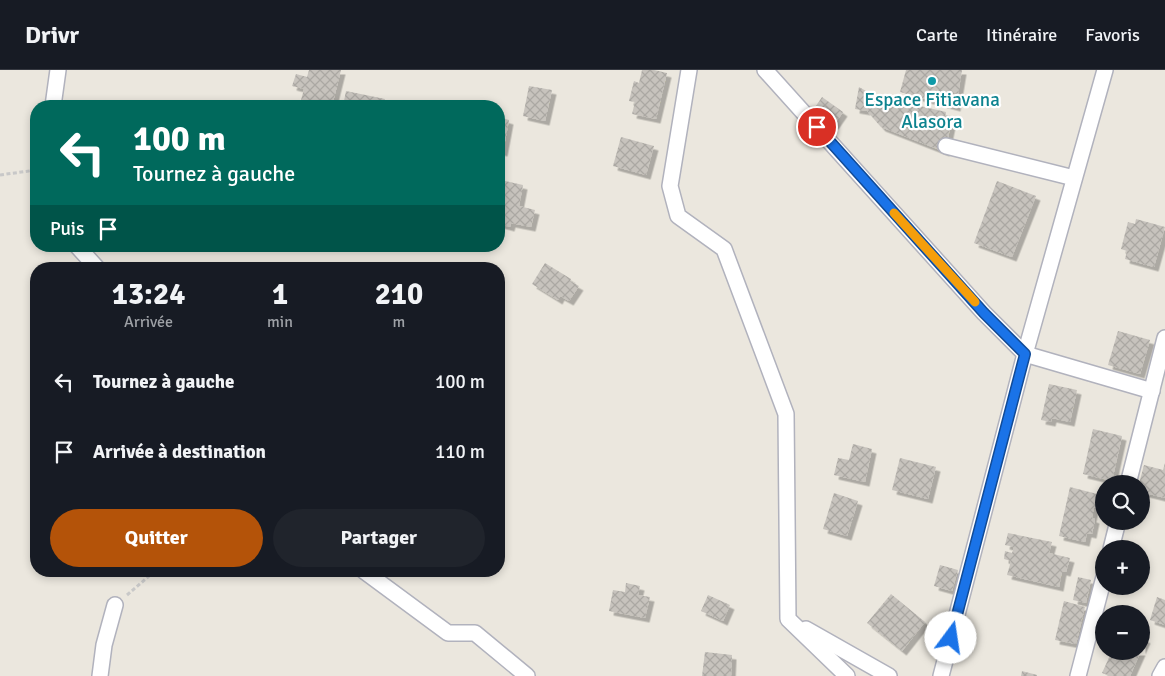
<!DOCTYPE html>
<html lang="fr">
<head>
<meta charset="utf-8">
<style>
  :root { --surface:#171b24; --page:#20242c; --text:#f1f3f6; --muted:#9ea1a6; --line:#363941; --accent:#b45309 }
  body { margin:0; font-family:Signika,sans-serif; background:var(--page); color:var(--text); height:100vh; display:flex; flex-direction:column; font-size:19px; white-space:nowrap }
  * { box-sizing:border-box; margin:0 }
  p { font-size:16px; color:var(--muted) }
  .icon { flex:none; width:28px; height:28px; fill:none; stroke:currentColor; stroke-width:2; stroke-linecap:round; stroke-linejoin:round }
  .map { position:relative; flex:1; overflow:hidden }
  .side { position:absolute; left:30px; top:192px; width:475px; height:315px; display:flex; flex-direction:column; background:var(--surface); border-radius:20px; box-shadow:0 2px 8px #0003 }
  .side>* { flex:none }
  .guide { position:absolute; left:30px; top:30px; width:475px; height:152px; border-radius:20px; box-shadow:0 2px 8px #0003; background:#00695c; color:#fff; overflow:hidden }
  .controls { position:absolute; left:1095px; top:405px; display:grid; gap:10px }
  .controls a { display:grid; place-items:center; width:55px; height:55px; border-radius:50%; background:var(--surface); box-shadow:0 2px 8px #0003; font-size:25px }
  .pin { position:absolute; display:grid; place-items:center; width:42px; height:42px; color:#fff; margin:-21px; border:2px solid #fff; border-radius:50%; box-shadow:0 1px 5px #0007 }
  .me { position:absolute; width:55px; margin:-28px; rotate:14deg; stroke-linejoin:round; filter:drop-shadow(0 0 4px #0008) }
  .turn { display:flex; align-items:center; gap:18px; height:105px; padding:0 20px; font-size:22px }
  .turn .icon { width:65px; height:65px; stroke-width:2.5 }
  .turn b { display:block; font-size:35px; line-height:42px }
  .then { display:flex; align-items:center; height:48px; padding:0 20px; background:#0003; gap:10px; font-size:19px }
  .eta { display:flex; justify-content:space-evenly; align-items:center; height:85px; text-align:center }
  .eta b { font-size:30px; font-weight:700; line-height:35px }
  .cta { display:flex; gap:10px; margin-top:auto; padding:10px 20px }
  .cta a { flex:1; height:58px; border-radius:30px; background:var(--accent); color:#fff; font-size:20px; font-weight:700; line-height:58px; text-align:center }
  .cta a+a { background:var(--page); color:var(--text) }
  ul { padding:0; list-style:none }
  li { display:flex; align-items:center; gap:15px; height:70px; padding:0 20px }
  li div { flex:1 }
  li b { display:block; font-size:19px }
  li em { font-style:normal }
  header { display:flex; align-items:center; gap:30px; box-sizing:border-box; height:70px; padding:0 25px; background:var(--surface); border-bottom:1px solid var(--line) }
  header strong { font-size:24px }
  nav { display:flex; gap:28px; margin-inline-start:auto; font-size:18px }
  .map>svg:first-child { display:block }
</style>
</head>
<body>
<header>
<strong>Drivr</strong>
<nav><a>Carte</a><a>Itinéraire</a><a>Favoris</a></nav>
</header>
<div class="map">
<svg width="1165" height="606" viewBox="0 0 1165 606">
  <defs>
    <pattern id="building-cross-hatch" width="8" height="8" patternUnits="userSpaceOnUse" patternTransform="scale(1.25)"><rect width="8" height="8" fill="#c7c3bd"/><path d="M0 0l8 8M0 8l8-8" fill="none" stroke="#aba8a3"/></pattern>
    <filter id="shadow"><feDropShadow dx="4.5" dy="4.5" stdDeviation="0" flood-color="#0004"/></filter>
  </defs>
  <rect width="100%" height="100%" fill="#ebe7de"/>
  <!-- building -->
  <g fill="url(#building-cross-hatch)" filter="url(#shadow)">
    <path d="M309,0H341L332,36L301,30L304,19L292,16L296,4L307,7Z"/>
    <path d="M642,0H654L667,3L656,49L632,44L635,32L629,31L634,11L639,13Z"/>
    <path d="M906,0H962L956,37L900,22Z"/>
    <path d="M529,16L552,20L545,51L523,46Z"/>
    <path d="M859,17L873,25L946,42L944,52L951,54L945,82L881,57L867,41L855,39Z"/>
    <path d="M346,21L385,29L383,36H343Z"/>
    <path d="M822,27L843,42L834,55L812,42Z"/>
    <path d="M499,47L509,50L503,82L499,81Z"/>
    <path d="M621,67L654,76L646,105L613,96Z"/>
    <path d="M505,111L523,115L519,136L535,140L531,157L511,153L510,157L499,154V141Z"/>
    <path d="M997,111L1036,126L1012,187L974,173Z"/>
    <path d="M1136,149L1165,157L1154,197L1125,189L1127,181L1121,179L1128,152L1135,154Z"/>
    <path d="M545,193L571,209L570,211L579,216L569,231L560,226L558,230L532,214Z"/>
    <path d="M1118,261L1150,270L1140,304L1108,295Z"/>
    <path d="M1049,314L1077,320L1070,352L1052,348L1051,352L1041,350Z"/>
    <path d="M1093,359L1122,366L1112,411L1083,404Z"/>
    <path d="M853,374L872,379L865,412L834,405L838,388L849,390Z"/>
    <path d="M900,388L936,397L928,429L892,420Z"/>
    <path d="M1165,393V428L1141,422V414H1139L1144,395L1163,400Z"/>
    <path d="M1070,417L1101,425L1098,438L1094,437L1092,448L1095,449L1092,464L1087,463L1085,472L1059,466Z"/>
    <path d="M834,423L858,431L847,466L823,459Z"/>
    <path d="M1008,463L1052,472L1049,483L1070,488L1066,502L1062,501L1059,517L1007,505L1011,491L1004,489L1005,481L1012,483L1014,477L1005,475Z"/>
    <path d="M940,495L958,500L952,521L934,516Z"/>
    <path d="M1078,507L1091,510L1086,533L1073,530Z"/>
    <path d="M626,513L640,516L638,525L650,527L645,548L609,541L613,520L625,522Z"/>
    <path d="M891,524L925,552L902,581L867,553Z"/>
    <path d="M708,525L730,535L723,551L701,541Z"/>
    <path d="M1157,527L1165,530V555L1150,550Z"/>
    <path d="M1064,531L1085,537L1076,574L1055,570Z"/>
    <path d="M1141,566L1146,569L1141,580Z"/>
    <path d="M1112,581H1141L1130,606H1110L1102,603Z"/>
    <path d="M705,582L732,585L731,606H702Z"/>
    <path d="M1022,601L1037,605V606H1021Z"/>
  </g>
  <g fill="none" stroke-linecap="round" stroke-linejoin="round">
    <defs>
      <g id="street">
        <path d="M689,0L670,116L678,146L724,179L786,344L788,549L847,606"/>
        <path d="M765,0L984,243L1025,284L1152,321"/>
        <path d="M53,36L58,0"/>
        <path d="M946,76L1074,108"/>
        <path d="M77,176L98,199"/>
        <path d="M1128,414L1165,268"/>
        <path d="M1111,479L1118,451"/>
        <path d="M364,501L448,563H475L527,606"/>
        <path d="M806,559L889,606"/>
        <path d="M100,606L104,575L115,535"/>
        <path d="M941,606L1025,284L1105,0"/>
        <path d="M1078,606L1104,507"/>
        <path d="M1160,606L1165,597"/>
      </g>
    </defs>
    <!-- street casing -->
    <use href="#street" stroke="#b1b2bd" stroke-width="18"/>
    <!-- path -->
    <g stroke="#c8c8c8" stroke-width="3" stroke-dasharray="4 2.5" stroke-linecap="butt">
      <path d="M0,105L36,100"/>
      <path d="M127,525L155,501"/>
    </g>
    <!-- street -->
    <use href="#street" stroke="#fff" stroke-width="15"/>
  </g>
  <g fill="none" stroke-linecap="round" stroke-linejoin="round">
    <defs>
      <path id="route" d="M817,57L984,243L1025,284L951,568"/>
    </defs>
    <!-- route casing -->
    <use href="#route" stroke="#114b97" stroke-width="12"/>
    <!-- route -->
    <use href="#route" stroke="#1a73e8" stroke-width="9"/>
    <!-- slow -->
    <path stroke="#f59e0b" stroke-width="9" d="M894,143L975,232"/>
  </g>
  <!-- markers -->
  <circle fill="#0f9aa8" stroke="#fff" stroke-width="2" cx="932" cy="11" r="5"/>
  <g text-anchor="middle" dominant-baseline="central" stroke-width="4.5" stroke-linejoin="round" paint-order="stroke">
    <!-- culture labels -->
    <g font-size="19" fill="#0d838f" stroke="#fff">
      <text x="932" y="30">Espace Fitiavana<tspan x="932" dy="22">Alasora</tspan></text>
    </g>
  </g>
</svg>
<div class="controls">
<a><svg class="icon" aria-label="search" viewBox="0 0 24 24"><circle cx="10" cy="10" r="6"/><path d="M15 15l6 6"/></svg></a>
<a>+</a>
<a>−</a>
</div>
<div class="pin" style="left:817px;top:57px;background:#d93025"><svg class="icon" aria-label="arrive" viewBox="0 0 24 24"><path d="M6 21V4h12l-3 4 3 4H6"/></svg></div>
<svg class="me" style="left:951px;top:568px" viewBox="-20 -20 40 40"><circle r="19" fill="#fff"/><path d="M0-13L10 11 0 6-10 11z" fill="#1a73e8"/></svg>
<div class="guide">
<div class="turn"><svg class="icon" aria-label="left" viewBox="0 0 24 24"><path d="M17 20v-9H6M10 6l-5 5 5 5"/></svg><div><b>100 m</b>Tournez à gauche</div></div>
<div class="then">Puis<svg class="icon" aria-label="arrive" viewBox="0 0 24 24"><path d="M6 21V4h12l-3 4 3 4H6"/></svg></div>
</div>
<section class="side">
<div class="eta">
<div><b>13:24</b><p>Arrivée</p></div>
<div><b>1</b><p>min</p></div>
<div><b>210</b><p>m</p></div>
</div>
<ul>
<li><svg class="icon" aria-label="left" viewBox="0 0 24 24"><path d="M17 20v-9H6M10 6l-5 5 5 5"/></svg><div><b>Tournez à gauche</b></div><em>100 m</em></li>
<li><svg class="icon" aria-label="arrive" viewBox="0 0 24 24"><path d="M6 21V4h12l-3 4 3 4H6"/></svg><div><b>Arrivée à destination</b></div><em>110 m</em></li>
</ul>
<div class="cta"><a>Quitter</a><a>Partager</a></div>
</section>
</div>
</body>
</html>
